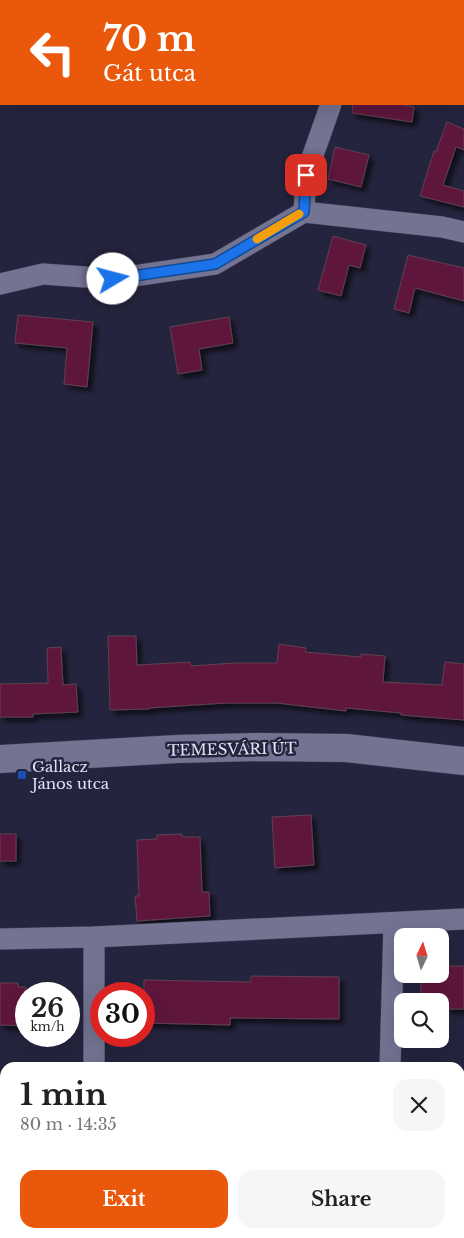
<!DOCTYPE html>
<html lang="en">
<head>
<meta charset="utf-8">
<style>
  :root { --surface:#fff; --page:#f6f6f6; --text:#222; --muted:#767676; --accent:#ea580c }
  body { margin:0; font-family:"Libre Baskerville",serif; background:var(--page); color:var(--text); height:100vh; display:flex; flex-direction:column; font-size:19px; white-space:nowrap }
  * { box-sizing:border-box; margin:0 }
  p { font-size:16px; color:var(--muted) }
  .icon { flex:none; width:28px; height:28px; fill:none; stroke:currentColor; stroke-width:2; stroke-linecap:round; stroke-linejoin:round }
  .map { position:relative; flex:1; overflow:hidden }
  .panel { position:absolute; left:0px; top:1062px; width:465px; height:176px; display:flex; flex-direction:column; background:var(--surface); border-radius:15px 15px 0 0; box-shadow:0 5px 20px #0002 }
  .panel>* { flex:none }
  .top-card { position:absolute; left:0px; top:0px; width:465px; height:105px; box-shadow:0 5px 20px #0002; background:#ea580c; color:#fff; overflow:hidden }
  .needle { width:32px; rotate:4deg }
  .fabs { position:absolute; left:394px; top:928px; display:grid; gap:10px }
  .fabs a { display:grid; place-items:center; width:55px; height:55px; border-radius:10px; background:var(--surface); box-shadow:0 5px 20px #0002; font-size:25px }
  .speed { position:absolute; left:15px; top:982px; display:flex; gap:10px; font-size:25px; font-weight:700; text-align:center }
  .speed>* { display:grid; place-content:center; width:65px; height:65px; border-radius:50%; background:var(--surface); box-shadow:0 5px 20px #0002; line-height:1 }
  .speed small { font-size:12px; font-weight:400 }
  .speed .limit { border:8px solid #d22; background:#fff; color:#111 }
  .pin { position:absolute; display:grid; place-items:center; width:42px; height:42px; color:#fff; margin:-21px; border-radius:10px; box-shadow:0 2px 8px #0006 }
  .me { position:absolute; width:55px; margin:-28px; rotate:82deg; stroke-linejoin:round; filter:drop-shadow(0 0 4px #0008) }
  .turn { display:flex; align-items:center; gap:18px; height:105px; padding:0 20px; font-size:22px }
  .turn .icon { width:65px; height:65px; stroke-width:2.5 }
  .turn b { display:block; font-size:35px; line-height:42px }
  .round { display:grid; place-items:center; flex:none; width:52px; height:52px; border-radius:15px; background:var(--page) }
  .summary { display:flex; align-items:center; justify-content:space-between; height:85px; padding:0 20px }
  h1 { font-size:30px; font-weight:800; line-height:38px }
  .primary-button { display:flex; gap:10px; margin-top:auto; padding:10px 20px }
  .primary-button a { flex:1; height:58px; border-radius:15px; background:var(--accent); color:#fff; font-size:20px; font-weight:800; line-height:58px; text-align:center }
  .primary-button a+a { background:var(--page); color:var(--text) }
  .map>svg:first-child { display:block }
</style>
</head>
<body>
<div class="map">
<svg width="464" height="1238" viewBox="0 0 464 1238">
  <defs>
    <filter id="shadow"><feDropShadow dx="4.5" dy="4.5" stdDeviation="2.5" flood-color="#0009"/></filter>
  </defs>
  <rect width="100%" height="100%" fill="#25243e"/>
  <!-- building -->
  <g fill="#5e193e" stroke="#60404e" filter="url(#shadow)">
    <path d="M353,104H404V105L414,107L412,122L352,113Z"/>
    <path d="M447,122L464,129V150L456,147L443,185L464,191V207L420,196L434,151L436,152Z"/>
    <path d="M335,147L369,155L361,187L328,179Z"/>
    <path d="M333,236L366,245L360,268L349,265L341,296L318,290Z"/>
    <path d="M408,255L464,268V301L415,288L409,313L394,309Z"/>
    <path d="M18,315L93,322L87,387L64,384L67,348L15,343Z"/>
    <path d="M229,317L233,343L199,349L202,370L178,374L170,327Z"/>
    <path d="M108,636H136L137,665L190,662L191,666L234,663H277L279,644L306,648L305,652L361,657V654L385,656L383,682L442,685L445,662L464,664V720L401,715V713L346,708V711L276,703H226L149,708V709L110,710Z"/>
    <path d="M61,647L63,685L76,684L78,712L33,714V717H0V684L48,683L47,648Z"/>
    <path d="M311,815L314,865L275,868L272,817Z"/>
    <rect x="0" y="834" width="16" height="27"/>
    <path d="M182,834V837H200L202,892H209L210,916L137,921L135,896H139L137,840L157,839V835Z"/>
    <path d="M447,966H464V1009H447V1003H440V1001H421V974H447Z"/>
    <path d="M251,976L339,977V1019L230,1018V1025L144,1023V980L251,982Z"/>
    <path d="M0,983H18V987H26V1026L0,1025Z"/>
  </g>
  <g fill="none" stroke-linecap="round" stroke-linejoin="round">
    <defs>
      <g id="street">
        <path d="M364,1V0"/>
        <path d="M0,3L1,1"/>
        <path d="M304,212L306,175L331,104"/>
        <path d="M0,284L43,274L113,279L215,264L304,212L442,227L464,232"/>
        <path d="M0,939L94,937L464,919"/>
        <path d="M94,1068V937"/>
        <path d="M390,1068L394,923"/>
        <path d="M94,1238V1234"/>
        <path d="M386,1238V1234"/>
      </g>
      <path id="secondary" d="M0,759L177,749L259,747L346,748L464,761"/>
    </defs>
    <!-- street casing -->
    <use href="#street" stroke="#423f56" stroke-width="22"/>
    <!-- secondary casing -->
    <use href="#secondary" stroke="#423f56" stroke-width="29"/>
    <!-- street -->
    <use href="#street" stroke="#737392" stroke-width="21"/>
    <!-- secondary -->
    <use href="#secondary" stroke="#737392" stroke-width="28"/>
  </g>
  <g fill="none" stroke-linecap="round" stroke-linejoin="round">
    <defs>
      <path id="route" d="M113,279L215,264L304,212L306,175"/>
    </defs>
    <!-- route casing -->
    <use href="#route" stroke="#114b97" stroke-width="12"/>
    <!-- route -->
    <use href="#route" stroke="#1a73e8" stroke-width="9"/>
    <!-- slow -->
    <path stroke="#f59e0b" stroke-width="9" d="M257,239L299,214"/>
  </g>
  <!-- markers -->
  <rect fill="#1a4fb4" stroke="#25243e" stroke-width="2" x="17" y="770" width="10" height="10" rx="2.5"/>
  <g text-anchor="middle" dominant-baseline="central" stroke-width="5" stroke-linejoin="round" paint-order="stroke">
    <!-- street labels -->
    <g font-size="15" fill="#e2e2f4" stroke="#25243e">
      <text transform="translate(232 749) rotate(-1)">TEMESVÁRI ÚT</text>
    </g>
    <!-- poi labels -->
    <g font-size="15" fill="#e2e2f4" stroke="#25243e" text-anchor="start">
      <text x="32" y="766">Gallacz<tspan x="32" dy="17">János utca</tspan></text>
    </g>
  </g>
</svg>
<div class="fabs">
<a><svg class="needle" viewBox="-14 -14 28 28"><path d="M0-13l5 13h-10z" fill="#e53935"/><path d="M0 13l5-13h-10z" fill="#767676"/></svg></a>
<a><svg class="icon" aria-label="search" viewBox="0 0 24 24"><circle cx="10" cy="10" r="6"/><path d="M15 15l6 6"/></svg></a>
</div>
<div class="speed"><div>26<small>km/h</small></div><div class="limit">30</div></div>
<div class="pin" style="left:306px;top:175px;background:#d93025"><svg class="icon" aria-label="arrive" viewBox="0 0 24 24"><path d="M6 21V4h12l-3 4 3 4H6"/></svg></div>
<svg class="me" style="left:113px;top:279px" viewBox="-20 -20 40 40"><circle r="19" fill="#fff"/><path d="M0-13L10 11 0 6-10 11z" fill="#1a73e8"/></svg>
<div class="top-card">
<div class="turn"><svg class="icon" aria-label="left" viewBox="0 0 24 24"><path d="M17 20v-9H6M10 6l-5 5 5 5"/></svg><div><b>70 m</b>Gát utca</div></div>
</div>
<section class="panel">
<div class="summary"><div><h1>1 min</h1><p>80 m · 14:35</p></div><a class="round"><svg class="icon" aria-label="close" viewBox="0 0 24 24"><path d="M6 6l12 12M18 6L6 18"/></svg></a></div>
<div class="primary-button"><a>Exit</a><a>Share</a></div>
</section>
</div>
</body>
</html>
